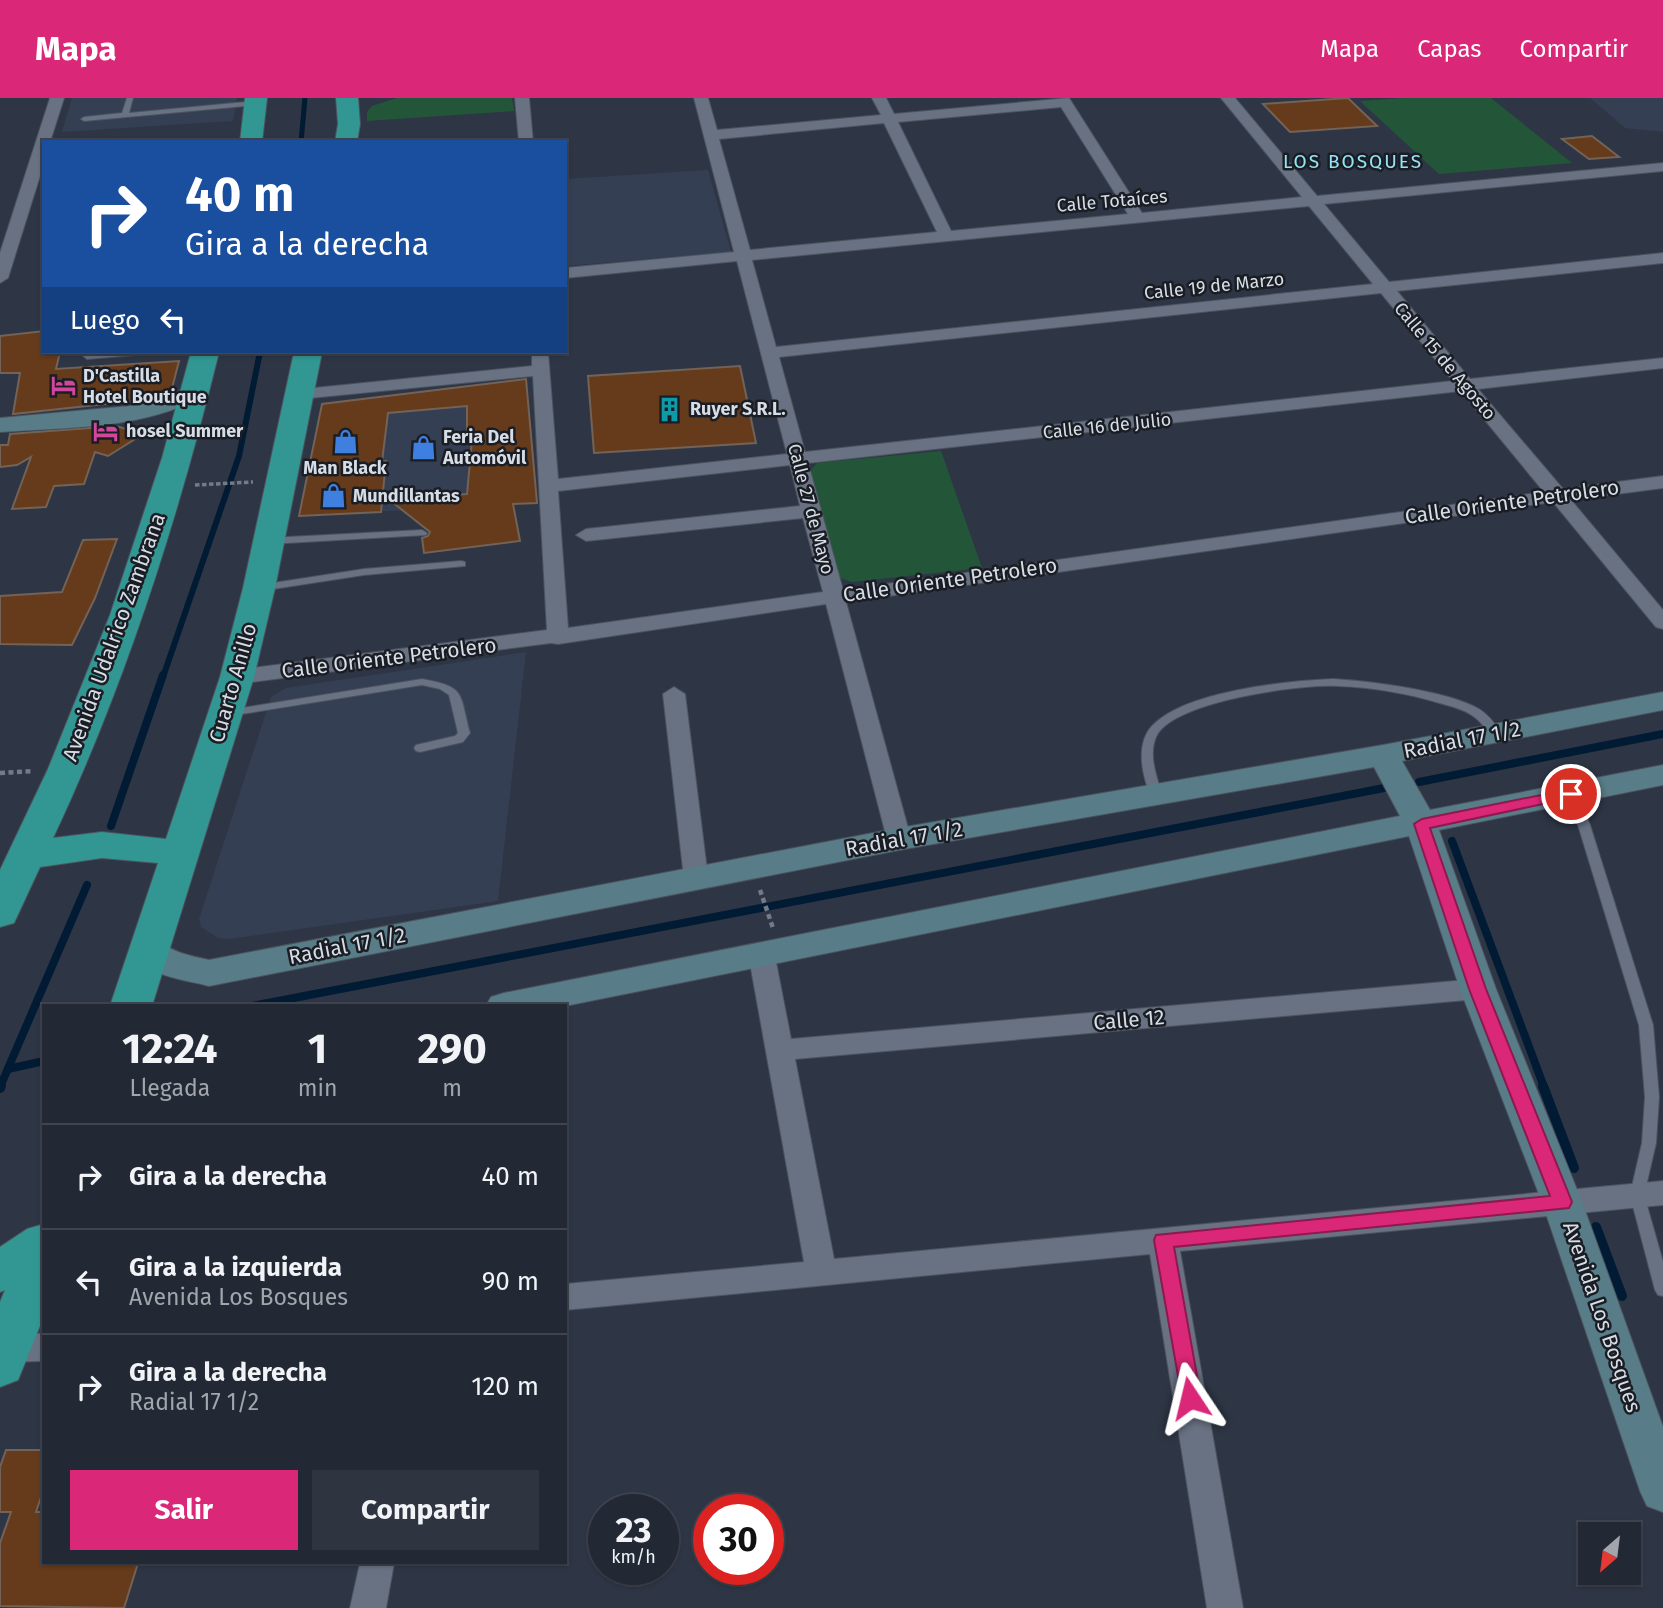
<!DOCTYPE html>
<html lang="es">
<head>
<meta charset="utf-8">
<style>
  :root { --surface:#222834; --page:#2e3440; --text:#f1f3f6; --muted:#a2a6ac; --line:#3f444f; --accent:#db2777 }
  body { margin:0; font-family:"Fira Sans",sans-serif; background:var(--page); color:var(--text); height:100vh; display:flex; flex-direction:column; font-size:26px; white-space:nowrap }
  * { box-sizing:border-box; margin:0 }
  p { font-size:23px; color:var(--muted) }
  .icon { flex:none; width:38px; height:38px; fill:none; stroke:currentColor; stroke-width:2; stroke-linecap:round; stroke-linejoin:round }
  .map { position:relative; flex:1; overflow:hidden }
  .side { position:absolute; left:42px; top:906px; width:525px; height:560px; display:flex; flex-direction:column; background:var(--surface); border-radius:0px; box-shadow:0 2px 5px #0004,0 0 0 2px var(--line) }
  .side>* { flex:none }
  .guide { position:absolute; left:42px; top:42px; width:525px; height:214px; border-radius:0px; box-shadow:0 2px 5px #0004,0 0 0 2px var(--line); background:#1a4fa0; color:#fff; overflow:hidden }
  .needle { width:46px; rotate:208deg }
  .buttons { position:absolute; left:1578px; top:1424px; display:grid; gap:14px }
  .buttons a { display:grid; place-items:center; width:63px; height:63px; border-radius:0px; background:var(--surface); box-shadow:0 2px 5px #0004,0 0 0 2px var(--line); font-size:35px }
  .speed { position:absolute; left:588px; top:1396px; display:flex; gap:14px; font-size:35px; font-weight:700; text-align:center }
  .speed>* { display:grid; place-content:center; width:91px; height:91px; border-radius:50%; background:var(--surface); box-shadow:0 2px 5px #0004,0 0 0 2px var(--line); line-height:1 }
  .speed small { font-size:18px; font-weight:400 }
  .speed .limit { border:10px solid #d22; background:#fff; color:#111 }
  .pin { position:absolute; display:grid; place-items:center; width:60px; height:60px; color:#fff; margin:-30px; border:4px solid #fff; border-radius:50%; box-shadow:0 2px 7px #0007 }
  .me { position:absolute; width:77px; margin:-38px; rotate:350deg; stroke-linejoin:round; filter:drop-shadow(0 0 5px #0008) }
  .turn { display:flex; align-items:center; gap:24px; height:147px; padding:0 28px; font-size:32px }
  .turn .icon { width:91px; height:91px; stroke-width:2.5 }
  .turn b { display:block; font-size:49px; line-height:60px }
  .then { display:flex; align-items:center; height:66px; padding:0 28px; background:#0003; gap:14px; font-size:26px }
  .eta { display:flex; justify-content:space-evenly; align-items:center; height:119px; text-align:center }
  .eta b { font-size:42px; font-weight:700; line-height:49px }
  .primary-button { display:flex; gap:14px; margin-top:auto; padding:14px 28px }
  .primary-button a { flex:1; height:80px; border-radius:0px; background:var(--accent); color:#fff; font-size:28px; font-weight:700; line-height:80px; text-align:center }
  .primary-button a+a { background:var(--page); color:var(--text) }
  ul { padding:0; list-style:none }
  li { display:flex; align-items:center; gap:21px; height:105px; padding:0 28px; border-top:2px solid var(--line) }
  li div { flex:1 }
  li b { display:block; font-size:26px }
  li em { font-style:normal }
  header { display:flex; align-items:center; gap:42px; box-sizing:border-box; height:98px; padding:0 35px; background:var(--accent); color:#fff }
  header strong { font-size:33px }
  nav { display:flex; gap:38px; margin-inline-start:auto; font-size:24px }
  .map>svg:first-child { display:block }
</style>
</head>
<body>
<header>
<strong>Mapa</strong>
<nav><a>Mapa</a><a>Capas</a><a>Compartir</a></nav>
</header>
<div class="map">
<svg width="1663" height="1510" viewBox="0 0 1663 1510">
  <rect width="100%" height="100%" fill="#2e3645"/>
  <!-- built -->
  <g fill="#343f53">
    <path d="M72,0H237L233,23L62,34Z"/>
    <path d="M1590,0H1663V34L1625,30Z"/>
    <path d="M708,72L731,154L565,168V81Z"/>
    <path d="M526,280L537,405L299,418L322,306Z"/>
    <path d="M526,554L498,803L229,841L218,840L201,829L199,821L271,599L286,590Z"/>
  </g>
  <!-- green -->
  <g fill="#235639">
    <path d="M397,0H512L514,13L367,23V14L372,8Z"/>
    <path d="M1405,0H1491L1572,65L1439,76L1360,3Z"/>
    <path d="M941,353L982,470L852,484L835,478L812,378L811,372L817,365Z"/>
  </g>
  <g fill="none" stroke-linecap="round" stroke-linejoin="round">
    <!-- stream-far3 -->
    <path stroke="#001b33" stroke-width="5" d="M301,44L305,0"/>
    <!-- stream-far2 -->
    <path stroke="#001b33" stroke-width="6" d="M163,579L239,358L260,254"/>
    <!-- stream-far1 -->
    <g stroke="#001b33" stroke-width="8">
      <path d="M1419,684L1663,636"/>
      <path d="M111,728L163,577"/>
      <path d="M1452,743L1544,989"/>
      <path d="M252,908L1384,690"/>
      <path d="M8,971L44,963"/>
      <path d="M0,989L87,787"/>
    </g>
    <!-- stream -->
    <g stroke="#001b33" stroke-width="10">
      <path d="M1543,988L1574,1070"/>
      <path d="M0,990L1,988"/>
      <path d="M1596,1129L1622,1198"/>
    </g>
  </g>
  <!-- building -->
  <g fill="#653b1b" stroke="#736256" stroke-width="2">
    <path d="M1348,0L1377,28L1290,34L1263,6Z"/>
    <path d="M1592,38L1619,59L1589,61L1562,41Z"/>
    <path d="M44,233V254H60L56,271L179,263L171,294L142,302L13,316L20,275H0V238Z"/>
    <path d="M740,268L756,345L594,355L588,278Z"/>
    <path d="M526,281L537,405L513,406L520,443L424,455L422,440L428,438L430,434L387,400L467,396L472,342H467V308L388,315L382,364L386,363L381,414L299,418L322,306Z"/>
    <path d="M116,328L143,336L108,358L95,354L84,386L54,388L46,409L12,411L31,359L17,367L0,369V347H8L10,336Z"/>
    <path d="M117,441L95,500L72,547L0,546V498L62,494L83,442Z"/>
    <path d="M6,1352H44V1390L36,1414H44V1465H138L124,1510L0,1508V1445L11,1414H0V1369Z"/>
  </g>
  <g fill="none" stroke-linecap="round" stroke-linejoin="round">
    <defs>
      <g id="lane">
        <path d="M127,0H133L129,15L256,3L259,5L256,7L84,23L81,21L84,19L122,15Z"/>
        <path d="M107,254H140L136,257L87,261L83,258L87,255Z"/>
        <path d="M422,432L427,435L426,437L269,446L264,443L269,440Z"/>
        <path d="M461,463L465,464V468L364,477L260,493L255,490L260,487L364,471Z"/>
        <path d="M422,581C467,589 459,595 470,635L463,644L420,654L416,653L414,650L416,647L455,638L458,635L449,597L440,591L422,587L229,618L223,615L229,612Z"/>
        <path d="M1333,581C1370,583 1448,593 1479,611C1489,617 1496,627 1502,636L1496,640C1488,636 1484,627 1477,621C1468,613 1455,609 1443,606C1410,596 1373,589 1337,588C1302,586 1171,603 1156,639C1148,658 1157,679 1162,697L1160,700H1152C1142,679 1135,646 1152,628C1184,593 1287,583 1333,581Z"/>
        <path d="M1571,692L1577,696L1590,727L1653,927L1659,999L1656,1045L1644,1097L1663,1164V1198L1658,1197L1655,1192L1630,1097L1642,1045L1645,999L1639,927L1578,727L1565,696Z"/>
      </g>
      <g id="street">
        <path d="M50,0H64L50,44H44V65L8,180L0,185V155Z"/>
        <path d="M515,0H529L533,44H519Z"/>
        <path d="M694,0H708L717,32L881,17L872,0H886L894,16L1069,0L1142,115L1302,99L1221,0H1235L1317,98L1663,65V73L1324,106L1389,184L1663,155V165L1397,193L1470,281L1663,260V270L1478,291L1563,391L1663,378V390L1571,402L1663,512V531L1656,529L1553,404L846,504L911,741L908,747H890L887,741L826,506L558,546L551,545L237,586L229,584L226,579L237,572L547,532L533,278L300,301L291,296L294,292L532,268V254H548L558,381L787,356L737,163L565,180V170L734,154ZM1061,9L1128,116L951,133L898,24ZM884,25L937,134L750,152L719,41ZM1309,108L1373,186L776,249L752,162ZM1381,195L1453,283L805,354L779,259ZM1461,293L1544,394L843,492L808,365ZM790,367L800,408L586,431L576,437L586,443L803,420L823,494L568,530L558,393Z"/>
        <path d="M674,589L685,596L708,780L705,786L696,788L687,786L684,780L663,596Z"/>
        <path d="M761,845L770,848L774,854L791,941L1478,881L1487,884L1491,891L1487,898L1478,901L795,961L834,1161L1663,1083V1107L1180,1153L1243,1510H1207L1150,1156L565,1212V1186L804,1164L748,854L752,848Z"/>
        <path d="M44,1235V1263L0,1264V1240Z"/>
        <path d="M360,1465H394L386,1510H350Z"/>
      </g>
      <g id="secondary">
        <path d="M196,285L205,287L208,292L205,297C144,332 68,329 0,334V320L130,308L170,297Z"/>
        <path d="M1663,594V612L1402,663L1430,712L1663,667V687L1439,732L1496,891L1582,1104L1663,1329V1414L1647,1408L1640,1393L1542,1104L1460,891L1409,738L565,908H486L491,899L504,895L1400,718L1374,669L899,752L209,888C182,881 148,879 133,853L139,844C159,838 163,849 181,855C190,858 200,860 209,862L899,730L1383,647Z"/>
      </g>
      <g id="highway">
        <path d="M245,0H267L262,44H240Z"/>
        <path d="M336,0H358L360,26L357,44H335L338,26Z"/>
        <path d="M191,254H219C178,421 126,585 53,740L102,734L166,741L220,579L243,490L294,254H322L275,490L254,579L152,908H110L158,765L102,760L40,769L14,825L0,829V772L48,671L110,517L162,360Z"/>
        <path d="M44,1126V1218L18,1282L0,1289V1204L5,1192L0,1194V1149L27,1131Z"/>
      </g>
    </defs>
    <!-- lane casing -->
    <use href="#lane" stroke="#4c535f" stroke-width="2"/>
    <!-- street casing -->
    <use href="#street" stroke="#4c535f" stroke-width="2"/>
    <!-- secondary casing -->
    <use href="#secondary" stroke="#4c535f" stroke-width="2"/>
    <!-- highway casing -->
    <use href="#highway" stroke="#4c535f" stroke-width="2"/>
    <!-- path-far1 -->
    <path stroke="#747b88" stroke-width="3.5" stroke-dasharray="4.5 2.5" stroke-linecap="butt" d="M195,387L253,384"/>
    <!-- path -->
    <g stroke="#747b88" stroke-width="4.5" stroke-dasharray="5 3.5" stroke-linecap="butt">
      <path d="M0,675L33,673"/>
      <path d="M760,792L773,830"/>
    </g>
    <!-- lane -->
    <use href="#lane" fill="#697283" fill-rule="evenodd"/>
    <!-- street -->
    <use href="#street" fill="#697283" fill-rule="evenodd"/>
    <!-- secondary -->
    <use href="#secondary" fill="#587d88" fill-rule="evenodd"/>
    <!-- highway -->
    <use href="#highway" fill="#329792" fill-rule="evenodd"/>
  </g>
  <!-- route -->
  <path fill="#db2777" stroke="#8e194d" stroke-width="2" d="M1571,691L1578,696L1576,699L1430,730L1486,891L1572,1104L1569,1110L1174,1149L1201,1300L1197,1306L1190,1309L1183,1306L1154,1142L1156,1137L1550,1098L1469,891L1414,726L1422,721Z"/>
  <!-- icons -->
  <defs>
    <symbol id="hotel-bare" viewBox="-9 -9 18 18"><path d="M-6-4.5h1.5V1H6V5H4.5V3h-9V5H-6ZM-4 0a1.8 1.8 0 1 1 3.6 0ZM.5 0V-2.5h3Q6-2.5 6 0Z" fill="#d1479c" stroke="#1a1e24" stroke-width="2.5" paint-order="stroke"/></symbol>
    <symbol id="building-bare" viewBox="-9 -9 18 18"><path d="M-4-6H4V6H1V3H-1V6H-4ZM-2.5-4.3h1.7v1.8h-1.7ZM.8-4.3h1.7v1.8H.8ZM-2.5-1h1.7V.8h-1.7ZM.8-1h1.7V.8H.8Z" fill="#0f9aa8" stroke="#1a1e24" stroke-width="2.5" paint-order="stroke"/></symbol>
    <symbol id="shop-bare" viewBox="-9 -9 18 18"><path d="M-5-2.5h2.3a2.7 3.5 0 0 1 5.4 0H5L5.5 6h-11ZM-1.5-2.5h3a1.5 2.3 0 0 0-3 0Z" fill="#3f7fe0" stroke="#1a1e24" stroke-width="2.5" paint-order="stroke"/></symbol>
  </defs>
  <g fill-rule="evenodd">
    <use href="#hotel-bare" x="46" y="270" width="35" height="35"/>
    <use href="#building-bare" x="652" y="294" width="35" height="35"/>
    <use href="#hotel-bare" x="88" y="316" width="35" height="35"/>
    <use href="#shop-bare" x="328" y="326" width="35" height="35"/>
    <use href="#shop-bare" x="406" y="332" width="35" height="35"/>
    <use href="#shop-bare" x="316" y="380" width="35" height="35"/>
  </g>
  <g text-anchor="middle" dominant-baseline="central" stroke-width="5" stroke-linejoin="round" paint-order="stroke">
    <!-- far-street labels -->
    <g font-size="18" fill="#d7dde6" stroke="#1a1e24">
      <text transform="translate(1112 103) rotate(-5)">Calle Totaíces</text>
      <text transform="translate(1214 188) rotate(-6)">Calle 19 de Marzo</text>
      <text transform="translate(1445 263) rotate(50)">Calle 15 de Agosto</text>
      <text transform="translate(1107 328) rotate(-6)">Calle 16 de Julio</text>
      <text transform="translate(811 411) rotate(75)">Calle 27 de Mayo</text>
    </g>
    <!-- far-poi labels -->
    <g font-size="18" font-weight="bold" fill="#d7dde6" stroke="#1a1e24" text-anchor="start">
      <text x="83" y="278">D'Castilla<tspan x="83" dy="21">Hotel Boutique</tspan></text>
      <text x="690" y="311">Ruyer S.R.L.</text>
      <text x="126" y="333">hosel Summer</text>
      <text x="443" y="339">Feria Del<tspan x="443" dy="21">Automóvil</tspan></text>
      <text x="345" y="370" text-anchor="middle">Man Black</text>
      <text x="353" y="398">Mundillantas</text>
    </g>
    <!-- far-neighbourhood labels -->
    <g font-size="19" letter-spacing="2" fill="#96e2f7" stroke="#1a1e24">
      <text x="1353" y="63">LOS BOSQUES</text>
    </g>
    <!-- street labels -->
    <g font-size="21" fill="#d7dde6" stroke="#1a1e24">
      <text transform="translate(1512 404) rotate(-8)">Calle Oriente Petrolero</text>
      <text transform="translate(950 482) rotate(-8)">Calle Oriente Petrolero</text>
      <text transform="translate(114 539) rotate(-70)">Avenida Udalrico Zambrana</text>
      <text transform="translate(389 560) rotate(-7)">Calle Oriente Petrolero</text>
      <text transform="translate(233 585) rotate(-74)">Cuarto Anillo</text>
      <text transform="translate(1462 642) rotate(-11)">Radial 17 1/2</text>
      <text transform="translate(904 741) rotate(-10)">Radial 17 1/2</text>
      <text transform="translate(347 848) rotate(-11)">Radial 17 1/2</text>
      <text transform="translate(1129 922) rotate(-5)">Calle 12</text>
      <text transform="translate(1602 1219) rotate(71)">Avenida Los Bosques</text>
    </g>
  </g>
</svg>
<div class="buttons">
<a><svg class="needle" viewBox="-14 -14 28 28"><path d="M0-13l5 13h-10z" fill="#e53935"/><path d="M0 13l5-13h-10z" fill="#a2a6ac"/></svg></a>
</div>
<div class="speed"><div>23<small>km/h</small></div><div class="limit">30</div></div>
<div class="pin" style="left:1571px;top:696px;background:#d93025"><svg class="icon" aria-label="arrive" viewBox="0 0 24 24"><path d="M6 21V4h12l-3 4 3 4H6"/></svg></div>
<svg class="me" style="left:1190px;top:1300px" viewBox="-20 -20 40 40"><path d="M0-17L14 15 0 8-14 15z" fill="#db2777" stroke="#fff" stroke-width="4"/></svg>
<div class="guide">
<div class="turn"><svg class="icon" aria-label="right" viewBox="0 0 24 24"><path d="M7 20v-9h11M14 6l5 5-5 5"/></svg><div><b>40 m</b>Gira a la derecha</div></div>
<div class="then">Luego<svg class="icon" aria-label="left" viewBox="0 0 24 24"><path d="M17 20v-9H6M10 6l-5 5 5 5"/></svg></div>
</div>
<section class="side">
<div class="eta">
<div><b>12:24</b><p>Llegada</p></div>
<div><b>1</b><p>min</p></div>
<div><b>290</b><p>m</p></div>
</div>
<ul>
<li><svg class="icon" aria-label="right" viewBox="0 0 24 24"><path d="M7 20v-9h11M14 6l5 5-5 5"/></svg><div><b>Gira a la derecha</b></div><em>40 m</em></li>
<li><svg class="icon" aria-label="left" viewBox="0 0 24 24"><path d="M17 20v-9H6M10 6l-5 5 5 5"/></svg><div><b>Gira a la izquierda</b><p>Avenida Los Bosques</p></div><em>90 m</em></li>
<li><svg class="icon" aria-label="right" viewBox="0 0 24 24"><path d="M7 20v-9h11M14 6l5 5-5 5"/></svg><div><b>Gira a la derecha</b><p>Radial 17 1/2</p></div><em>120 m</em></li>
</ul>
<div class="primary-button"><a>Salir</a><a>Compartir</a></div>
</section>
</div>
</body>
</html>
